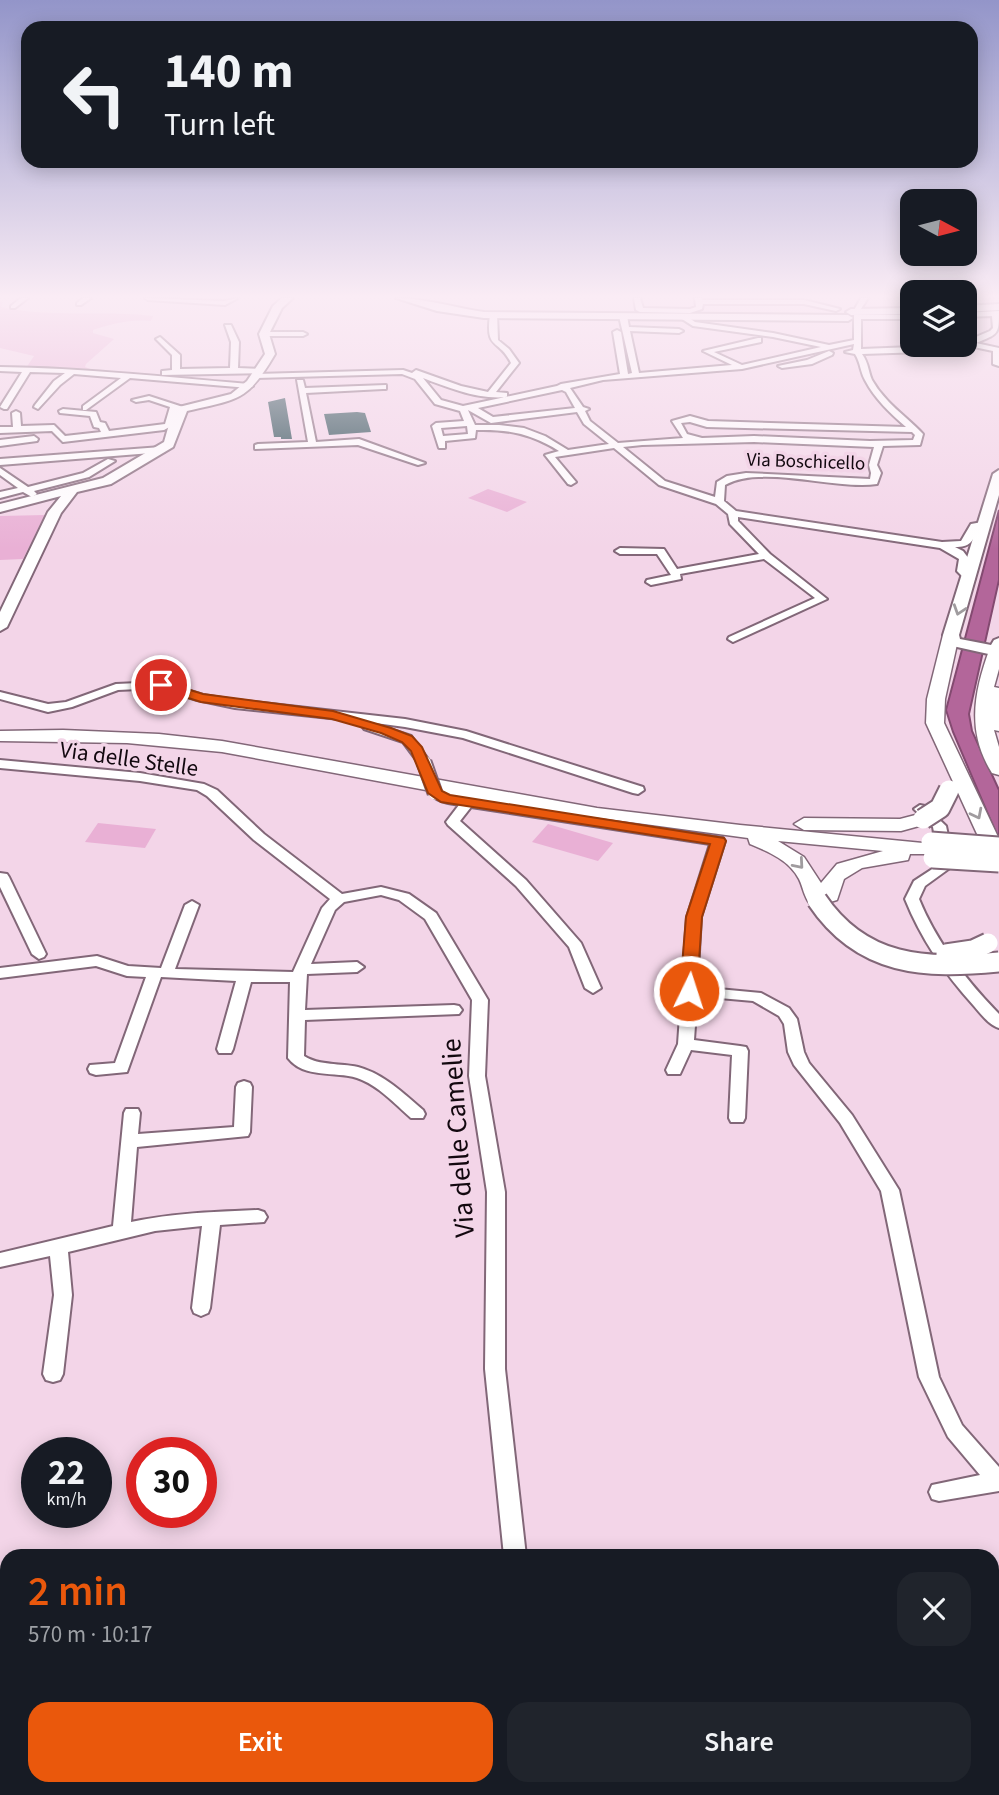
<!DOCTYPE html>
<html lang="en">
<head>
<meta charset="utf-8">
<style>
  :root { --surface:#171b24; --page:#20242c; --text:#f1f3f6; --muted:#9ea1a6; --accent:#ea580c }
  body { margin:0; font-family:"Source Sans 3",sans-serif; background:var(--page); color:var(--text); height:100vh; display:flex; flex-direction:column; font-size:26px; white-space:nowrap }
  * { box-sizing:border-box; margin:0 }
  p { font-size:23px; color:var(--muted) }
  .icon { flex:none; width:38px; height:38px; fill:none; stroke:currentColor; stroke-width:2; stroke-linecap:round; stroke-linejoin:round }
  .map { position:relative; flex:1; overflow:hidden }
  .drawer { position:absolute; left:0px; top:1549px; width:999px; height:247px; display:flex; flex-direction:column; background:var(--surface); border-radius:21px 21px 0 0; box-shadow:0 4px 18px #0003 }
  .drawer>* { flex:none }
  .top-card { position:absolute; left:21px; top:21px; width:957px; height:147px; border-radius:21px; box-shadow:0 4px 18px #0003; background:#171b24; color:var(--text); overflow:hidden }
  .needle { width:46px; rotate:97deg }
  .controls { position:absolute; left:900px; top:189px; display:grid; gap:14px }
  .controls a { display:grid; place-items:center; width:77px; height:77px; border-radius:14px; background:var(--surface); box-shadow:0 4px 18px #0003; font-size:35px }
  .speed { position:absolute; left:21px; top:1437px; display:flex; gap:14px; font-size:35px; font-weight:700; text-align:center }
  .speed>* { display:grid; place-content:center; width:91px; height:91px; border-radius:50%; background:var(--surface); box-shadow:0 4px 18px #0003; line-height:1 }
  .speed small { font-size:18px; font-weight:400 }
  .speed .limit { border:10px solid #d22; background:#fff; color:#111 }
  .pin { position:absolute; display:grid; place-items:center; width:60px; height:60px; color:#fff; margin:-30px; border:4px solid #fff; border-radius:50%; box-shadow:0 2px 7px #0007 }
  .me { position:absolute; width:77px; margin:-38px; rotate:4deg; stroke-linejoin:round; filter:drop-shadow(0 0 5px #0008) }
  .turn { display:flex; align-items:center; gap:24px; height:147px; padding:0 28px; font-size:32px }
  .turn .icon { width:91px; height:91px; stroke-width:2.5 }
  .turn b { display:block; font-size:49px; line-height:60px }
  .round { display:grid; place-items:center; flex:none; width:74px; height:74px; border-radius:21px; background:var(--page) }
  .overview { display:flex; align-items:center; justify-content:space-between; height:119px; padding:0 28px }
  h1 { font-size:42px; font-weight:600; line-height:52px; color:var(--accent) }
  .button { display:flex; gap:14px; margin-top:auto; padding:14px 28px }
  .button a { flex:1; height:80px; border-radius:21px; background:var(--accent); color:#fff; font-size:28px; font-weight:600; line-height:80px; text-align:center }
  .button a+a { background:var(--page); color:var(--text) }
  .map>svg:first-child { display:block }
</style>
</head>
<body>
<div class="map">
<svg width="999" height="1795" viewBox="0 0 999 1795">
  <rect width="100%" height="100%" fill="#f3d5e8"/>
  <!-- green -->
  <g fill="#e9b0d5">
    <path d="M0,301L3,302L1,307C49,318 102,310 153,316L151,321C129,319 112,324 93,330V333L114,339L86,364L85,367L93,370L26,368L34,356L0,348Z"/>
    <path d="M488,489L527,502L507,512L468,498Z"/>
    <path d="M45,515L23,559L0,560V516Z"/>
    <path d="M98,823L156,829L145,848L85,842Z"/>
    <path d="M548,824L613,843L598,861L532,842Z"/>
  </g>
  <!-- water -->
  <path fill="#b3669a" stroke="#834a70" stroke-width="2" d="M999,510V580L969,714L972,731L999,790V840L953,732L946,710Z"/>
  <!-- building -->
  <g fill="#24464e">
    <path d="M285,398L292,439H281V437H274L268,402Z"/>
    <path d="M357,412L365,413L371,432L329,435L324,414Z"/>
  </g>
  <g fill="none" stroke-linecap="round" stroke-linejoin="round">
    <defs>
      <g id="minor">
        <path d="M21,298H28L15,308H11V306Z"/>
        <path d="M83,298H91L81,305H77V303Z"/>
        <path d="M145,298L224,301L238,298L225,305L148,300Z"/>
        <path d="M634,298H640L643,308L690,309L696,307L695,298H701L702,300H804L840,309L836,311L804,304H703L702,309L690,313L640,312L636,310Z"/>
        <path d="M861,298H868L859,312H853Z"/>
        <path d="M999,311C999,335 998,334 976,343L999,348V366L993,364V351L969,346L955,351L862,354C869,364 868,371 872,380C885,403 906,416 923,434L920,445L883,446L877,465L881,473L877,484C835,490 761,464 725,485L724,501L736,511L942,542L961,541L971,524L988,521V525L978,528C973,542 970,547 955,547L963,551L969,559L966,568L975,578L974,580H966L957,571L959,559L940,548L738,517V521L770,554L827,599L733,642L728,639L729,637L815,598L764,559L680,574L681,579L651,585L646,582L647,580L671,575L657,554H620L615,551L620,548L664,549L677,569L759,554L730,524L728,514L716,504L659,485L614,448L555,457L576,482L571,485L568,484L545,455L559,451C532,434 508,429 476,430L475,438L445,441V448H439L432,426L436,423L464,421L460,411L435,404L415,379L402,374L256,378L252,376L256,374L403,370L412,373L416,370L461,386L488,392L511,363C499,338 485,351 490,315L497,313L498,340L509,349L519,363L496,392L507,393V397C479,400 449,388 423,378L441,400L463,406L557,386L561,384L620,374L613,332L617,330L621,332L628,374L632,373L619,316L623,314L627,316L629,327L679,329L683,331L679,333L630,331L639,373L732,365L703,351L758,338H761V342L714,352L742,365L821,347L773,337L693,326L682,319L685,315L695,322L773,333L829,345L854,340V315H912V319H861V349L964,345V342L990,331L993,328L992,316L964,317V313ZM854,344L853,350L845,352L855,354C861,364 860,371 865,380C875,399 890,413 906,427L708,421L690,416L672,421L683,438L618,443L590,421L585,411L589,409L583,407L570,388L603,380L742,369ZM562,390L566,392L575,408L493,417L478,408ZM468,410L491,423L577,412L584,424L609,444L568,450L545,436L524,428L499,425H475ZM690,422L707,427L912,432L915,435L913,440L870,441L754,436L702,438L687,434L681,423ZM467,426L468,434L443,436L441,428ZM754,442L874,447L869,465L871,473L870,479L746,473L727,476L717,482L715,497L665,481L623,447L642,445Z"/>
        <path d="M225,325H231L239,342L238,368L260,369H263V373L162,375V371L172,370V355L156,339L160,337L180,355V369L230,368L231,342Z"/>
        <path d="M264,332H303L307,334L303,336H261V332Z"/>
        <path d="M829,351L833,353L832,355L812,364L782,368L778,366L807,360Z"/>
        <path d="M0,367C83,368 166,377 249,384L253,386L249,388L130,378L86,410H83V406L121,378L74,374L60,385L38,409L34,407L35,405L54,381L65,373L30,372L7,409H4L0,407L22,372L0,371Z"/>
        <path d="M297,380H303L305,388L386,385V389H383L306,393L316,442L359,439L425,463L418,465L358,445L255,449V445L258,444L308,442Z"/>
        <path d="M149,396L186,408L177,410L173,425L164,430L63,442L52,431L0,433V427H13L12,413L16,411L20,413L21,426L54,425L65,436L101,432L99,428L94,427L90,416L60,413L59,411L63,409L96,412L100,422L105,423L109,431L165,424L170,407L149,400L136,402L132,400Z"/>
        <path d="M34,436L38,439L37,441L0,446V440Z"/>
        <path d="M161,447L165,450L164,452L0,465V459Z"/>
        <path d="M108,459L115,461L89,477L34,491L37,494L32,497L23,492L0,498V492L18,488L0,475V468L28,487L83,473Z"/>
        <path d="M161,682L203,695L235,700L405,719L466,731L643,787L644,790L638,794L633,793L463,738L405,727L368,722L411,736L430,762L424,766L420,765L403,742L364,729L362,726L368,722L235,708L197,700L160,688L118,690L72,707L48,712L0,699V692L48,704L66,702L116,684Z"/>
        <path d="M0,760L140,773L204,784L217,790L264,834L342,894L381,887L409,894L436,913L488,1000L485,1076L505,1192V1369L526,1556H504L485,1369L487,1192L469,1076L472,1000L425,919L399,900L381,895L344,902L335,910L311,964L357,962L364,967L357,972L307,974L305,1010L454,1005L459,1006L462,1010L459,1014L305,1020L304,1056C320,1066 340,1063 358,1067C384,1074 403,1093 423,1110L425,1114L423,1118H411C395,1104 378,1085 357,1078C335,1071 304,1079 288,1058L290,982H251L233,1049L231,1053H219L217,1049L236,981L161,977L127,1072L96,1075L90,1073L88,1069L90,1065L115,1063L146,977L127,976L96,966L0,978V968L97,956L128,966L161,968L185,905L192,901L199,905L175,969L293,972L322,908L330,899L254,840L207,796L197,790L140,781L0,768Z"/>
        <path d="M435,789L449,796L723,838L725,841L701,917L697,987L761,993L789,1008L797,1019L804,1052L809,1063L852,1115L899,1190L939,1377L962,1425L999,1467V1491L939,1501L932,1499L929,1492L932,1485L980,1475L948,1437L919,1377L881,1191L840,1123L794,1065L788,1052L784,1024L779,1016L753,1001L697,996L694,1040L740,1046L746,1047L748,1051L745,1118L743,1122H731L729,1118L732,1055L691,1050L680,1074H668L666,1070L678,1044L687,917L710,844L471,807L460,821L526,880L581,943L601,988L593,993L585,988L569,947L516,886L448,825L446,822L459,805C448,803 437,802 429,793Z"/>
        <path d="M920,805L925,806L946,826L954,865L925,886L919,899C937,943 966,980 999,1014V1028C989,1025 981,1014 974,1006C945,974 921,939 905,899L914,881L940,864L933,827L914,809Z"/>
        <path d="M0,873L7,874L9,877L46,954L44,957L39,959L32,954L0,887Z"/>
        <path d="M244,1081L250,1083L252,1087L250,1132L248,1136L137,1147L131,1222C173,1213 215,1212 258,1210L264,1212L267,1217L264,1222L220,1225L210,1308L208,1313L201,1316L194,1313L192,1308L202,1226L155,1231L68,1252L72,1295L63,1374L60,1380L53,1382L46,1380L43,1374L54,1295L50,1256L0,1267V1253L113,1226L124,1113L126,1109H138L140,1113L138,1134L234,1127L236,1087L238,1083Z"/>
        <path d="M348,1788H372L373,1795H349Z"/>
        <rect x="480" y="1788" width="24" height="7"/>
      </g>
      <g id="major">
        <path d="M282,298H293L282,308L269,334L275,354C247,402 238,399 187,411L173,447L111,484L77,492L61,513L7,627L0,631V612L48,512L61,496L0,512V504L103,478L164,442L172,414L179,407L231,394L247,381L265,354L259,334L273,306Z"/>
        <path d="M396,298C424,298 456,308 484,312L848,315L853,318L848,321L484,318L437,311Z"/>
        <path d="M999,304V310L964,312V306Z"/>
        <path d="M912,308V314L851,315L846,312L851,309Z"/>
        <path d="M999,470V495L959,635L960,639L991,645L994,640L999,638V653L993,655L948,645L943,635L993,474Z"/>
      </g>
      <g id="highway">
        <path d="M951,630L959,635L945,699L944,723L999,839V866L992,864L989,860L926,723L927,699L943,635Z"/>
        <path d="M999,643V669L994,687L999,688V731L994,730L999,747V775L992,773C966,732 974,691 990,648Z"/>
        <path d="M63,730L159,734L222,741L597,808L740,825L933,844L940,846L943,850L940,854H910L908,860L862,868L844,879L837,900L817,906L810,904C804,897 803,887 799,879C789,860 769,852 750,844L748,838L512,806L222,752L127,743L0,741V731ZM778,841L883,851L837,864L821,883L804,857Z"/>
        <path d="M923,813L930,815L933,819L930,823L901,831L804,830L794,824L804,818L900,819Z"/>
      </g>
    </defs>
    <!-- minor casing -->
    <use href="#minor" stroke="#826778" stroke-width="4"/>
    <!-- major casing -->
    <use href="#major" stroke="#826778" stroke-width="4"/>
    <!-- highway casing -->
    <use href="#highway" stroke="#826778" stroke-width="3"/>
    <!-- minor -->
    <use href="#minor" fill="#fff" fill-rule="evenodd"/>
    <!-- major -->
    <use href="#major" fill="#fff" fill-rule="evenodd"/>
    <!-- highway -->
    <use href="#highway" fill="#fff" fill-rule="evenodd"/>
    <defs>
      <path id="minor-bridge" d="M424,762L435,793"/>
      <g id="highway-bridge">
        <path d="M923,819L940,808L949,790"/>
        <path d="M931,842L999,847"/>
        <path d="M933,858L999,862"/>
        <path d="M817,900C862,967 925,969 999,962"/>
        <path d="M946,954L973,950L988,943"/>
      </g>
    </defs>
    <!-- minor-bridge casing -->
    <use href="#minor-bridge" stroke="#826778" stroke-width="17" stroke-linecap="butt"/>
    <!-- highway-bridge casing -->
    <use href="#highway-bridge" stroke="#826778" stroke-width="23" stroke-linecap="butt"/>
    <!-- minor-bridge -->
    <use href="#minor-bridge" stroke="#fff" stroke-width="13"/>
    <!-- highway-bridge -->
    <use href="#highway-bridge" stroke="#fff" stroke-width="19"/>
  </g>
  <!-- one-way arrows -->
  <defs><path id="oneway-chevron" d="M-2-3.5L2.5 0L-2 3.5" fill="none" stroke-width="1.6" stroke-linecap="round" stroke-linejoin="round" transform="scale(1.75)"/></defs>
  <g stroke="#a09c9f">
    <use href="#oneway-chevron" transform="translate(959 610) rotate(108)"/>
    <use href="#oneway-chevron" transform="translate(977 814) rotate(63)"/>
    <use href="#oneway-chevron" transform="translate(799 864) rotate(49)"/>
  </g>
  <!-- sky -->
  <linearGradient id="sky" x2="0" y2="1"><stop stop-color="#9395c9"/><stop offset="0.54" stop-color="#faecf5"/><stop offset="1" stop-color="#faecf5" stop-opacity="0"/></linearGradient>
  <rect width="999" height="549" fill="url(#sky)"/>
  <!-- route -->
  <path fill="#ea580c" stroke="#983908" stroke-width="2" d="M161,681L203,694L333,711L391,728L412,736L422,747L442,791L450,795L724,838L726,841L702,917L697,991L689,997L680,991L686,917L710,844L441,802L428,793L411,751L402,742L381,733L332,719L201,702L156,688V682Z"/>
  <g text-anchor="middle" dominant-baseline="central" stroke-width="7" stroke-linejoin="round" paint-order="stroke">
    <!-- far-street labels -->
    <g font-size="19" fill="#12080f" stroke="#f3d5e8">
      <text transform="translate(806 462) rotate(2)">Via Boschicello</text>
    </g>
    <!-- street labels -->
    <g font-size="23" fill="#12080f" stroke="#f3d5e8">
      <text transform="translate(129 759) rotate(8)">Via delle Stelle</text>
    </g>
    <!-- near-street labels -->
    <g font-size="28" fill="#12080f" stroke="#f3d5e8">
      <text transform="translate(458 1138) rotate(-94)">Via delle Camelie</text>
    </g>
  </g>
</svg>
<div class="controls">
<a><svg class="needle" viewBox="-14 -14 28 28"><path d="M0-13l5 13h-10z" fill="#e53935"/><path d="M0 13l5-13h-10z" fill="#9ea1a6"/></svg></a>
<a><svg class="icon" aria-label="layers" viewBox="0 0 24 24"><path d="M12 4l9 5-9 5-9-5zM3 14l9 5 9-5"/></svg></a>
</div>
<div class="speed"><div>22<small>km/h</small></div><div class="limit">30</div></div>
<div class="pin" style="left:161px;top:685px;background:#d93025"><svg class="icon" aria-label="arrive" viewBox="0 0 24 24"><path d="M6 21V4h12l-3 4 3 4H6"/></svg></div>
<svg class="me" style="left:689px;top:991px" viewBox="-20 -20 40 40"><circle r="17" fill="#ea580c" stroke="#fff" stroke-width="3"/><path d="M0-11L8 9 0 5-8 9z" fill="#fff"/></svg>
<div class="top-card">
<div class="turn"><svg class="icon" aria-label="left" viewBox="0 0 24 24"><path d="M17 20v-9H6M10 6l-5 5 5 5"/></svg><div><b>140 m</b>Turn left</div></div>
</div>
<section class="drawer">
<div class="overview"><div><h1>2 min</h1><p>570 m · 10:17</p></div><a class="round"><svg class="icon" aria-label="close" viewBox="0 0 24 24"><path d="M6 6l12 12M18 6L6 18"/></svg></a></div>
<div class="button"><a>Exit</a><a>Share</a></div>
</section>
</div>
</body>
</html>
